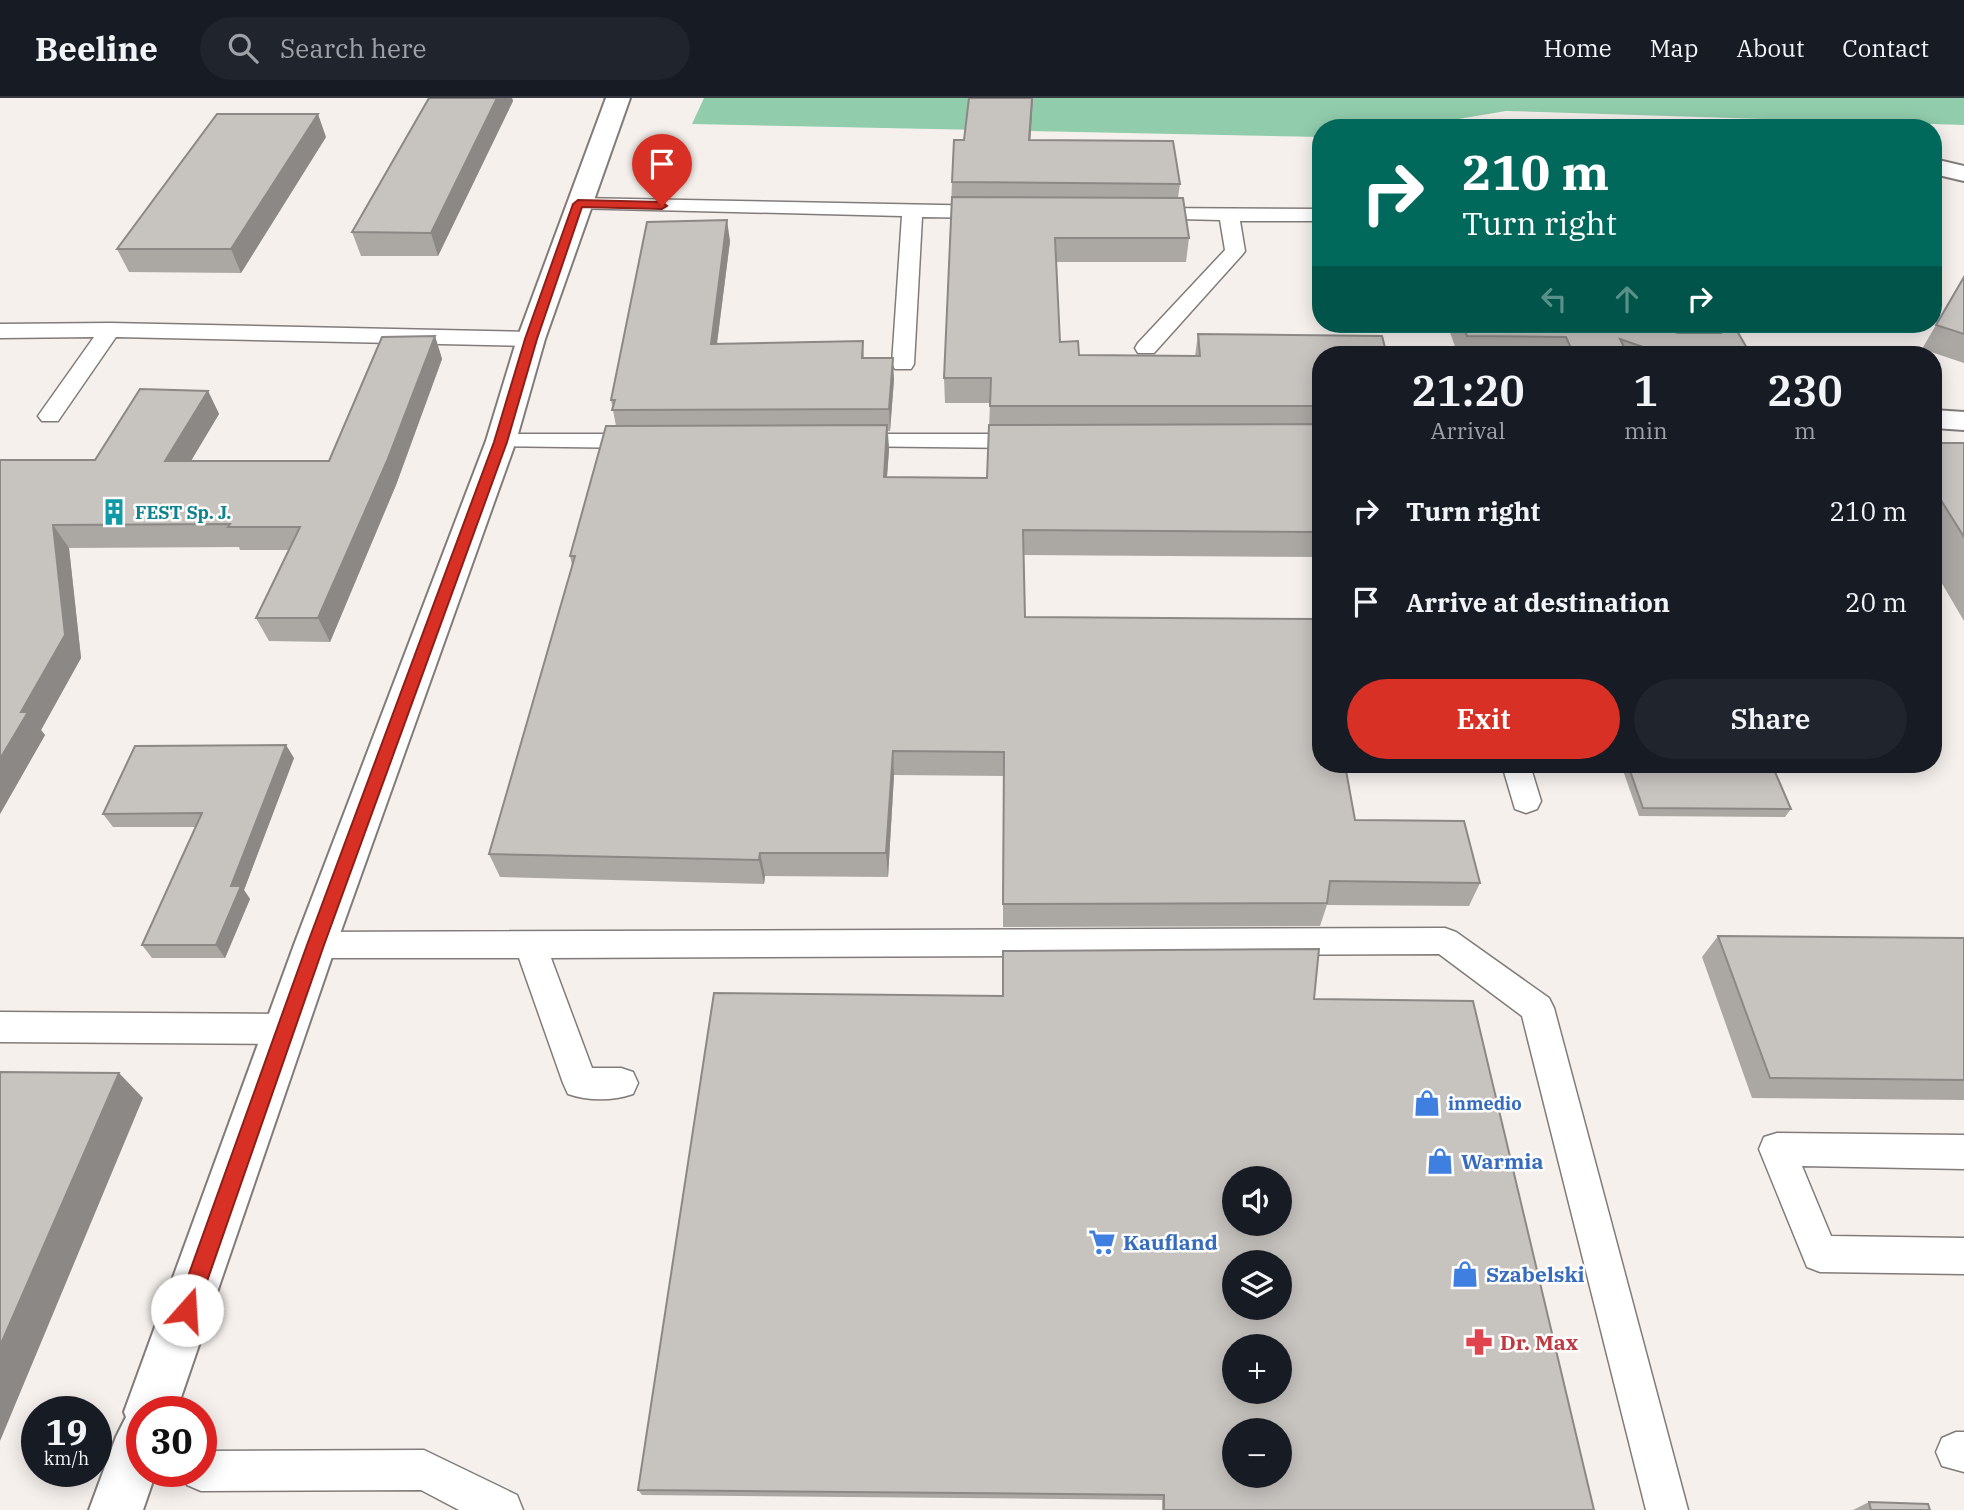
<!DOCTYPE html>
<html lang="en">
<head>
<meta charset="utf-8">
<style>
  :root { --surface:#171b24; --page:#20242c; --text:#f1f3f6; --muted:#9ea1a6; --line:#363941; --accent:#d93025 }
  body { margin:0; font-family:"IBM Plex Serif",serif; background:var(--page); color:var(--text); height:100vh; display:flex; flex-direction:column; font-size:26px; white-space:nowrap }
  * { box-sizing:border-box; margin:0 }
  p { font-size:23px; color:var(--muted) }
  .icon { flex:none; width:38px; height:38px; fill:none; stroke:currentColor; stroke-width:2; stroke-linecap:round; stroke-linejoin:round }
  .map { position:relative; flex:1; overflow:hidden }
  .side { position:absolute; left:1312px; top:248px; width:630px; height:427px; display:flex; flex-direction:column; background:var(--surface); border-radius:28px; box-shadow:0 4px 18px #0003 }
  .side>* { flex:none }
  .banner { position:absolute; left:1312px; top:21px; width:630px; height:214px; border-radius:28px; box-shadow:0 4px 18px #0003; background:#00695c; color:#fff; overflow:hidden }
  .controls { position:absolute; left:1222px; top:1068px; display:grid; gap:14px }
  .controls a { display:grid; place-items:center; width:70px; height:70px; border-radius:50%; background:var(--surface); box-shadow:0 4px 18px #0003; font-size:35px }
  .speed { position:absolute; left:21px; top:1298px; display:flex; gap:14px; font-size:35px; font-weight:700; text-align:center }
  .speed>* { display:grid; place-content:center; width:91px; height:91px; border-radius:50%; background:var(--surface); box-shadow:0 4px 18px #0003; line-height:1 }
  .speed small { font-size:18px; font-weight:400 }
  .speed .limit { border:10px solid #d22; background:#fff; color:#111 }
  .pin { position:absolute; display:grid; place-items:center; width:60px; height:60px; color:#fff; margin:-72px -30px; border-radius:50% 50% 50% 0; rotate:-45deg; box-shadow:0 0 7px #0007 }
  .pin .icon { rotate:45deg }
  .me { position:absolute; width:77px; margin:-38px; rotate:19deg; stroke-linejoin:round; filter:drop-shadow(0 0 5px #0008) }
  .turn { display:flex; align-items:center; gap:24px; height:147px; padding:0 35px; font-size:32px }
  .turn .icon { width:91px; height:91px; stroke-width:2.5 }
  .turn b { display:block; font-size:49px; line-height:60px }
  .lanes { display:flex; align-items:center; height:66px; padding:0 35px; background:#0003; justify-content:center; gap:35px; direction:ltr }
  .lanes .off { opacity:.35 }
  .eta { display:flex; justify-content:space-evenly; align-items:center; height:119px; text-align:center }
  .eta b { font-size:42px; font-weight:600; line-height:49px }
  .primary-button { display:flex; gap:14px; margin-top:auto; padding:14px 35px }
  .primary-button a { flex:1; height:80px; border-radius:42px; background:var(--accent); color:#fff; font-size:28px; font-weight:600; line-height:80px; text-align:center }
  .primary-button a+a { background:var(--page); color:var(--text) }
  ul { padding:0; list-style:none }
  li { display:flex; align-items:center; gap:21px; height:91px; padding:0 35px }
  li div { flex:1 }
  li b { display:block; font-size:26px }
  li em { font-style:normal }
  header { display:flex; align-items:center; gap:42px; box-sizing:border-box; height:98px; padding:0 35px; background:var(--surface); border-bottom:2px solid var(--line) }
  header strong { font-size:33px }
  nav { display:flex; gap:38px; margin-inline-start:auto; font-size:24px }
  .search { width:490px; height:63px; background:var(--page); display:flex; align-items:center; gap:18px; box-sizing:border-box; padding:0 24px; border-radius:38px; color:var(--muted); font-size:26px }
  .map>svg:first-child { display:block }
</style>
</head>
<body>
<header>
<strong>Beeline</strong>
<div class="search"><svg class="icon" aria-label="search" viewBox="0 0 24 24"><circle cx="10" cy="10" r="6"/><path d="M15 15l6 6"/></svg>Search here</div>
<nav><a>Home</a><a>Map</a><a>About</a><a>Contact</a></nav>
</header>
<div class="map">
<svg width="1964" height="1412" viewBox="0 0 1964 1412">
  <rect width="100%" height="100%" fill="#f5f0ec"/>
  <!-- green -->
  <path fill="#91cdac" d="M704,0H1964V27L1506,13L1405,30H1321V39L692,26Z"/>
  <g fill="none" stroke-linecap="round" stroke-linejoin="round">
    <defs>
      <g id="lane">
        <path d="M578,100L991,108L998,110L1001,114L998,118L991,120L922,119L914,266L911,271H895L892,266L902,118L571,110L568,106L571,102Z"/>
        <path d="M1145,110L1321,111V123H1240L1245,153L1242,157L1154,255H1138L1135,250L1138,245L1225,152L1220,122L1138,120L1135,116L1138,112Z"/>
        <path d="M110,225L531,234L539,236L542,241L539,246L531,248L116,239L58,323H42L38,318L94,239L0,240V226Z"/>
        <path d="M501,336H640L648,338L652,343L648,348L640,350L493,348L489,343L493,338Z"/>
        <path d="M848,336H1029L1037,338L1041,343L1037,348L1029,350L840,348L836,343L840,338Z"/>
        <path d="M1502,667H1530L1541,703L1537,711L1526,715L1515,711Z"/>
        <path d="M1445,830L1456,834L1549,900L1554,910L1688,1412H1646L1522,918L1439,856L551,860L592,970H621L633,974L638,985L633,996C613,1003 588,1003 568,996L563,985L519,860H315L304,857L299,847L304,837L315,834Z"/>
        <path d="M0,914L286,916L298,921L303,931L298,941L286,946L0,944Z"/>
        <path d="M1777,1035L1964,1037V1071L1802,1068L1831,1138L1964,1140V1176L1820,1174L1807,1169L1759,1051L1764,1039Z"/>
        <path d="M1956,1334H1964V1374L1942,1368L1936,1354L1942,1340Z"/>
        <path d="M424,1352L517,1397L523,1412H459L421,1392L201,1393L187,1387L181,1374H201V1353Z"/>
      </g>
      <g id="street">
        <path d="M606,0H630L545,241L516,343L336,847L176,1314H142V1374H156L143,1412H89L116,1339L126,1319L124,1314L294,847L486,343L517,241Z"/>
        <path d="M1934,61L1964,68V83L1934,76Z"/>
        <path d="M1934,312L1964,314V332L1934,330Z"/>
      </g>
    </defs>
    <!-- lane casing -->
    <use href="#lane" stroke="#817c7a" stroke-width="3"/>
    <!-- street casing -->
    <use href="#street" stroke="#817c7a" stroke-width="4"/>
    <!-- lane -->
    <use href="#lane" fill="#fff" fill-rule="evenodd"/>
    <!-- street -->
    <use href="#street" fill="#fff" fill-rule="evenodd"/>
  </g>
  <!-- wall -->
  <g fill="#aba8a4">
    <path d="M429,0H512L513,3L438,158H361L352,134Z"/>
    <path d="M969,0H1033L1030,42L1180,86L1178,100L1189,140L1186,164H1056L1060,244L1079,257L1195,258L1198,236L1321,257V459L1024,457L1025,519L1355,722L1480,785L1469,808L1327,807L1320,828L1003,829V678L894,677L888,779L765,778L764,786L500,779L489,756L572,467L570,458L616,328L611,302L730,143L717,246L863,243L864,260L894,281L890,333H888L889,352L887,379L987,380L990,305H945L944,280L952,84L964,42Z"/>
    <path d="M326,39L241,175L129,174L117,151Z"/>
    <path d="M1964,179V265L1922,251Z"/>
    <path d="M1447,226H1752L1738,234L1751,257H1458Z"/>
    <path d="M435,238L442,261L396,387L330,544L269,543L256,520L289,452H240L239,449L69,450L81,560L41,632L45,637L0,716V362H95L208,293L219,316L191,363H329Z"/>
    <path d="M1934,345H1964V523L1934,472Z"/>
    <path d="M294,660L244,792L250,801L225,860H152L142,847L196,729H113L103,716Z"/>
    <path d="M1621,667H1772L1791,711L1785,719L1639,718Z"/>
    <path d="M1718,838L1964,840V1002L1752,1000L1702,859Z"/>
    <path d="M1003,898L1314,901L1594,1412H1162V1402L642,1397L638,1392Z"/>
    <path d="M1869,1404L1930,1412H1853Z"/>
  </g>
  <!-- shaded-wall -->
  <g fill="#8b8886">
    <path d="M497,0H512L513,3L438,158L431,135Z"/>
    <path d="M1032,0H1033L1029,63V42Z"/>
    <path d="M318,16L326,39L241,175L231,151Z"/>
    <path d="M727,122L730,143L714,268L711,246Z"/>
    <path d="M1727,226H1752L1719,245Z"/>
    <path d="M435,238L442,261L396,387L330,544L318,520Z"/>
    <path d="M893,260L894,281L890,333L889,311Z"/>
    <path d="M208,293L219,316L177,386L165,363Z"/>
    <path d="M887,327L889,352L885,404L884,379Z"/>
    <path d="M53,427L69,450L81,560L41,632L45,637L0,716V661L21,614Z"/>
    <path d="M286,647L294,660L244,792L250,801L225,860L216,847L231,788Z"/>
    <path d="M893,653L894,677L888,779L886,755Z"/>
    <path d="M760,755L765,778L764,786L759,762Z"/>
    <path d="M119,975L143,1000L0,1343V1248Z"/>
  </g>
  <!-- building -->
  <g fill="#c7c3bf" stroke="#8b8886" stroke-width="2" fill-rule="evenodd">
    <path d="M429,0H497L431,135L352,134Z"/>
    <path d="M969,0H1032L1029,42L1173,43L1180,86L952,84L954,42H964Z"/>
    <path d="M217,16H318L231,151H117Z"/>
    <path d="M1738,23L1761,30H1732Z"/>
    <path d="M952,99L1183,100L1189,140H1055L1060,244L1078,243L1079,257L1200,258L1198,236L1382,238L1387,257H1321V308H990L991,280H944Z"/>
    <path d="M727,122L711,246L863,243L862,260H893L889,311L612,312L615,302H611L647,124Z"/>
    <path d="M1964,179V236L1936,227Z"/>
    <path d="M1463,226H1650L1678,235H1721L1724,233L1719,226H1733L1751,257H1666L1620,241L1628,257H1574L1566,239L1467,238Z"/>
    <path d="M435,238L387,363L318,520H256L300,429H228L230,426L53,427L65,537L21,614H28L0,661V362H95L140,291L208,293L165,363H329L382,239Z"/>
    <path d="M1321,326V434L1023,432L1025,519L1316,521L1321,547V667H1345L1355,722L1464,723L1480,785L1330,783L1327,805L1003,806L1004,654L893,653L886,755H760L759,762L489,756L575,458H570L606,328L887,327L884,379L987,380L989,327Z"/>
    <path d="M1934,345H1964V439L1934,391Z"/>
    <path d="M286,647L231,788H241L216,847H142L202,715L103,716L135,648Z"/>
    <path d="M1628,667H1772L1791,711L1643,710Z"/>
    <path d="M1718,838L1964,840V982L1770,980Z"/>
    <path d="M1319,851L1314,901L1473,903L1594,1412H1164V1397L638,1392L714,895L1003,898V853ZM1234,1080H1279V1125H1234ZM1234,1164H1279V1209H1234ZM1234,1248H1279V1293H1234ZM1234,1332H1279V1377H1234Z"/>
    <path d="M0,974L119,975L0,1248Z"/>
    <path d="M1869,1404L1928,1406L1930,1412H1871Z"/>
  </g>
  <!-- route -->
  <path fill="#d93025" stroke="#8d1f18" stroke-width="2" d="M578,102L662,104L667,108L662,111L582,109L537,241L507,344L324,847L197,1212L194,1219L187,1222L179,1219L176,1212L307,847L494,344L525,241L573,106Z"/>
  <!-- icons -->
  <defs>
    <symbol id="building-bare" viewBox="-9 -9 18 18"><path d="M-4-6H4V6H1V3H-1V6H-4ZM-2.5-4.3h1.7v1.8h-1.7ZM.8-4.3h1.7v1.8H.8ZM-2.5-1h1.7V.8h-1.7ZM.8-1h1.7V.8H.8Z" fill="#0f9aa8" stroke="#fffefd" stroke-width="2.5" paint-order="stroke"/></symbol>
    <symbol id="shop-bare" viewBox="-9 -9 18 18"><path d="M-5-2.5h2.3a2.7 3.5 0 0 1 5.4 0H5L5.5 6h-11ZM-1.5-2.5h3a1.5 2.3 0 0 0-3 0Z" fill="#3f7fe0" stroke="#fffefd" stroke-width="2.5" paint-order="stroke"/></symbol>
    <symbol id="supermarket-bare" viewBox="-9 -9 18 18"><path d="M-6-5.5h2.5l.6 2H6L4.5 2H-2.5L-4.4-4H-6ZM-1.5 3.2a1.3 1.3 0 1 0 .1 0ZM3 3.2a1.3 1.3 0 1 0 .1 0Z" fill="#3f7fe0" stroke="#fffefd" stroke-width="2.5" paint-order="stroke"/></symbol>
    <symbol id="pharmacy-bare" viewBox="-9 -9 18 18"><path d="M-2-6h4v4h4v4h-4v4h-4v-4h-4v-4h4Z" fill="#e0444e" stroke="#fffefd" stroke-width="2.5" paint-order="stroke"/></symbol>
  </defs>
  <g fill-rule="evenodd">
    <use href="#building-bare" x="95" y="395" width="38" height="38"/>
    <use href="#shop-bare" x="1408" y="986" width="38" height="38"/>
    <use href="#shop-bare" x="1421" y="1044" width="38" height="38"/>
    <use href="#supermarket-bare" x="1083" y="1125" width="38" height="38"/>
    <use href="#shop-bare" x="1446" y="1157" width="38" height="38"/>
    <use href="#pharmacy-bare" x="1460" y="1225" width="38" height="38"/>
  </g>
  <g text-anchor="middle" dominant-baseline="central" stroke-width="5" stroke-linejoin="round" paint-order="stroke">
    <!-- culture labels -->
    <g font-size="18" font-weight="bold" fill="#0d838f" stroke="#fffefd" text-anchor="start">
      <text x="135" y="414">FEST Sp. J.</text>
    </g>
    <!-- shop labels -->
    <g font-size="18" font-weight="bold" fill="#366cbe" stroke="#fffefd" text-anchor="start">
      <text x="1448" y="1005">inmedio</text>
    </g>
    <!-- near-shop labels -->
    <g font-size="21" font-weight="bold" fill="#366cbe" stroke="#fffefd" text-anchor="start">
      <text x="1461" y="1063">Warmia</text>
      <text x="1123" y="1144">Kaufland</text>
      <text x="1486" y="1176">Szabelski</text>
    </g>
    <!-- near-health labels -->
    <g font-size="21" font-weight="bold" fill="#be3a42" stroke="#fffefd" text-anchor="start">
      <text x="1500" y="1244">Dr. Max</text>
    </g>
  </g>
</svg>
<div class="controls">
<a><svg class="icon" aria-label="sound" viewBox="0 0 24 24"><path d="M4 9h4l5-4v14l-5-4H4zM17 9q2 3 0 6"/></svg></a>
<a><svg class="icon" aria-label="layers" viewBox="0 0 24 24"><path d="M12 4l9 5-9 5-9-5zM3 14l9 5 9-5"/></svg></a>
<a>+</a>
<a>−</a>
</div>
<div class="speed"><div>19<small>km/h</small></div><div class="limit">30</div></div>
<div class="pin" style="left:662px;top:108px;background:#d93025"><svg class="icon" aria-label="arrive" viewBox="0 0 24 24"><path d="M6 21V4h12l-3 4 3 4H6"/></svg></div>
<svg class="me" style="left:187px;top:1212px" viewBox="-20 -20 40 40"><circle r="19" fill="#fff"/><path d="M0-13L10 11 0 6-10 11z" fill="#d93025"/></svg>
<div class="banner">
<div class="turn"><svg class="icon" aria-label="right" viewBox="0 0 24 24"><path d="M7 20v-9h11M14 6l5 5-5 5"/></svg><div><b>210 m</b>Turn right</div></div>
<div class="lanes"><svg class="icon off" aria-label="left" viewBox="0 0 24 24"><path d="M17 20v-9H6M10 6l-5 5 5 5"/></svg><svg class="icon off" aria-label="ahead" viewBox="0 0 24 24"><path d="M12 20V5M6 11l6-6 6 6"/></svg><svg class="icon" aria-label="right" viewBox="0 0 24 24"><path d="M7 20v-9h11M14 6l5 5-5 5"/></svg></div>
</div>
<section class="side">
<div class="eta">
<div><b>21:20</b><p>Arrival</p></div>
<div><b>1</b><p>min</p></div>
<div><b>230</b><p>m</p></div>
</div>
<ul>
<li><svg class="icon" aria-label="right" viewBox="0 0 24 24"><path d="M7 20v-9h11M14 6l5 5-5 5"/></svg><div><b>Turn right</b></div><em>210 m</em></li>
<li><svg class="icon" aria-label="arrive" viewBox="0 0 24 24"><path d="M6 21V4h12l-3 4 3 4H6"/></svg><div><b>Arrive at destination</b></div><em>20 m</em></li>
</ul>
<div class="primary-button"><a>Exit</a><a>Share</a></div>
</section>
</div>
</body>
</html>
